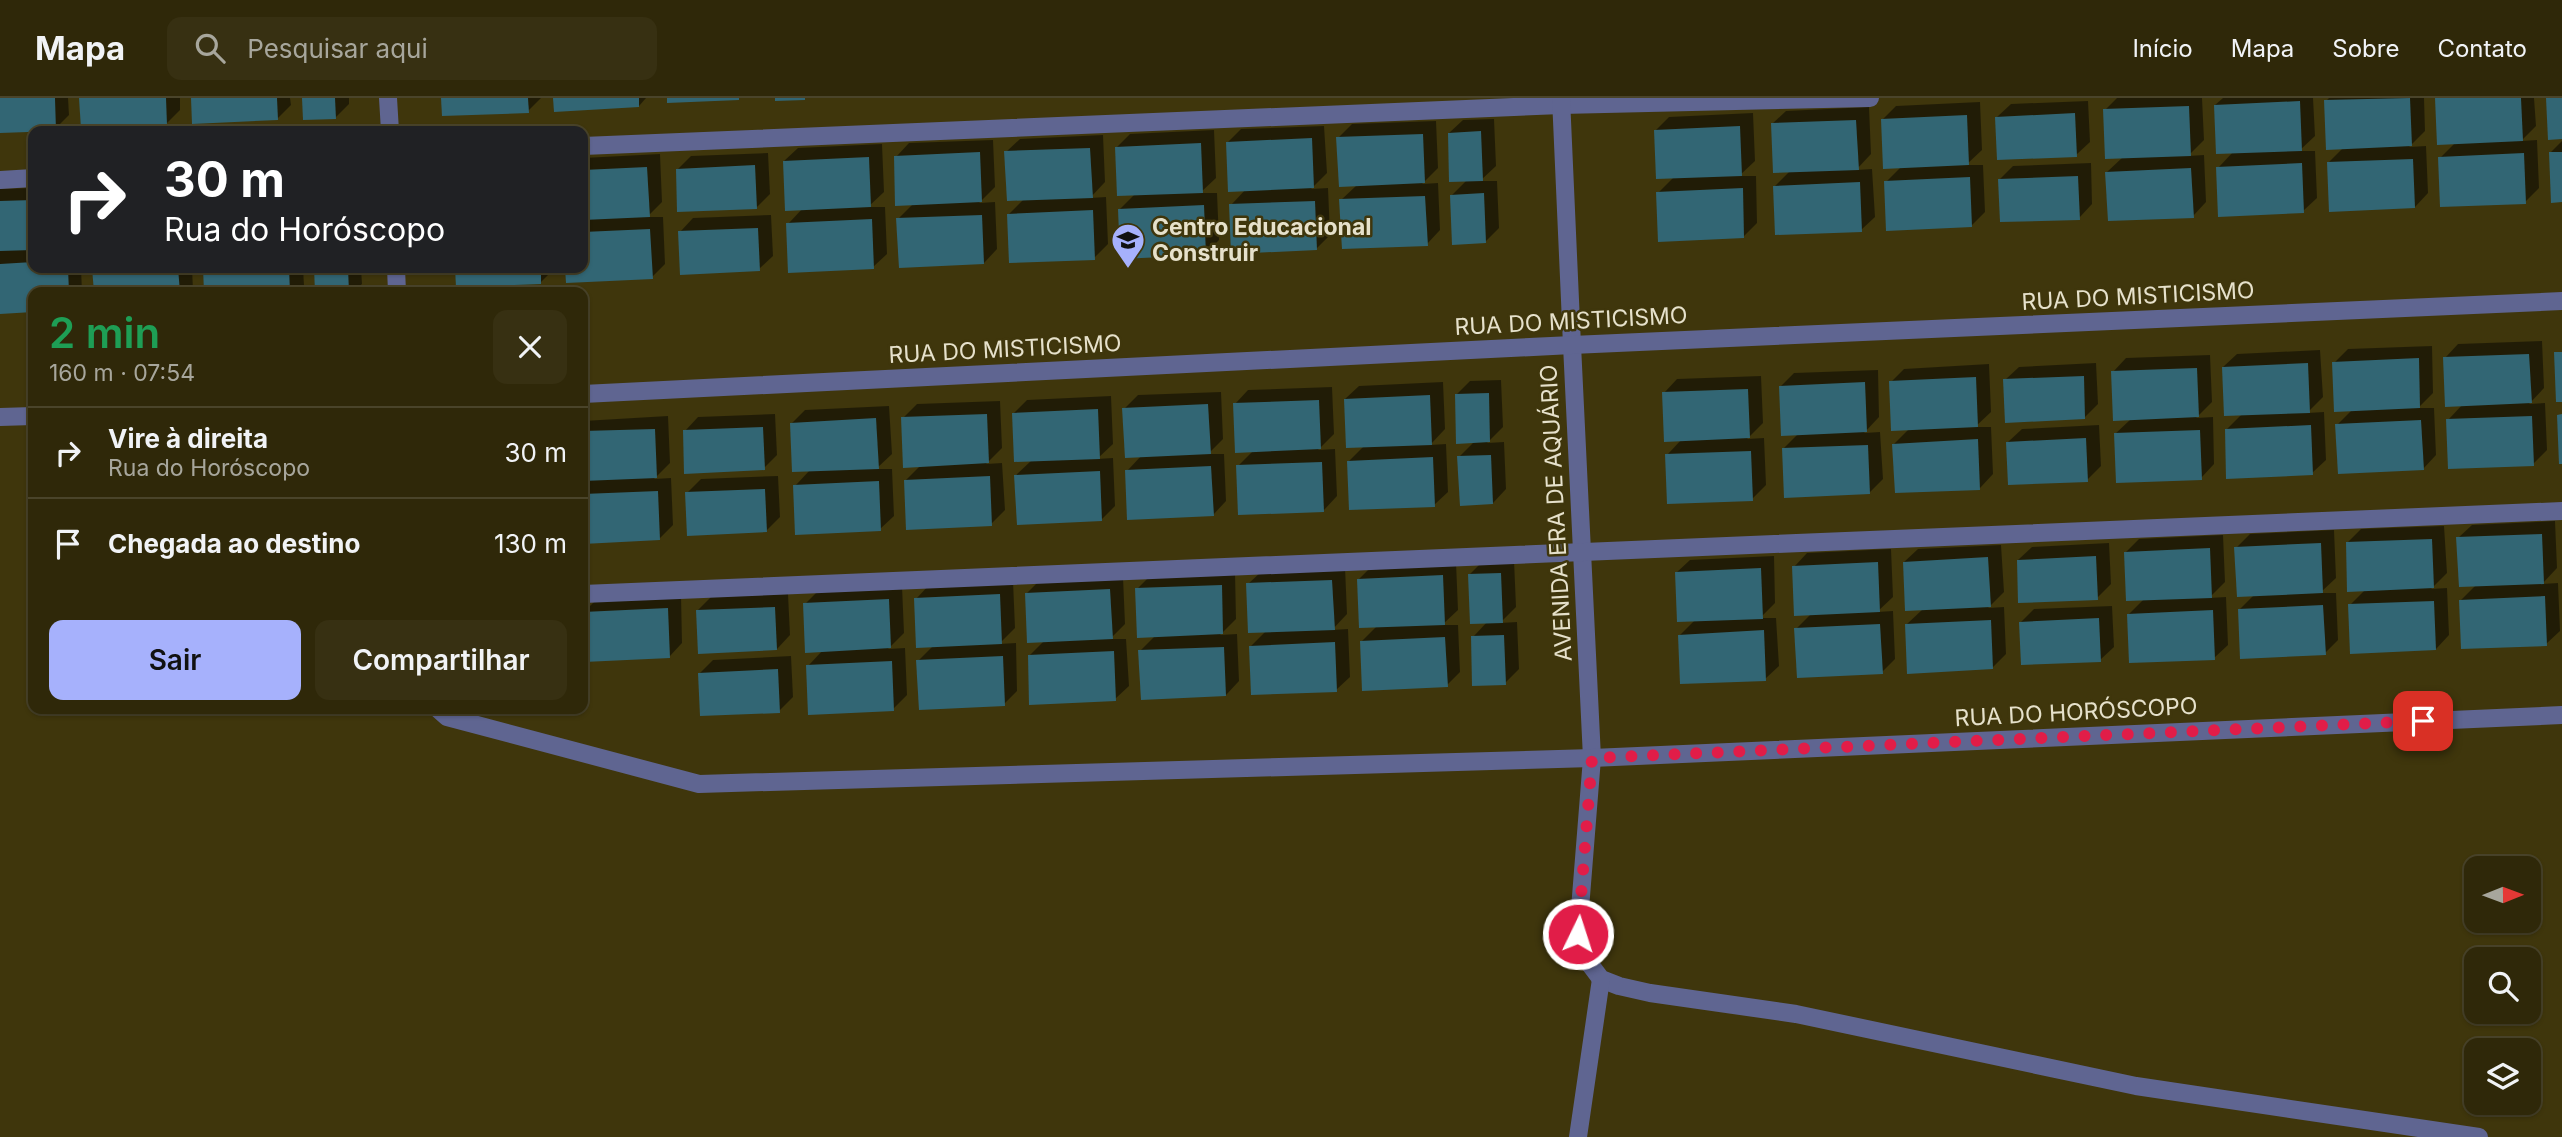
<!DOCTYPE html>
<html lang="pt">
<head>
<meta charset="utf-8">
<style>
  :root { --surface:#2f2809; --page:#373012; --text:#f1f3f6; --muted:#a7a69c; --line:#4a442a; --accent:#a6b1fc }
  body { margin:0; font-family:Inter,sans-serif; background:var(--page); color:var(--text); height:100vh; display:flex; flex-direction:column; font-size:26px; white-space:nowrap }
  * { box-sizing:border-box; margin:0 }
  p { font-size:23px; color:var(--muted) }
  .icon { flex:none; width:38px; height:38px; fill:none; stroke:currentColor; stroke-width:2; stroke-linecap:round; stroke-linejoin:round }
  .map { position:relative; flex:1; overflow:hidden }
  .details { position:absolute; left:28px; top:189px; width:560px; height:427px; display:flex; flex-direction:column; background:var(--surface); border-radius:14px; box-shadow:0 2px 5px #0004,0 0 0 2px var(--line) }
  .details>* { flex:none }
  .guide { position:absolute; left:28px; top:28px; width:560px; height:147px; border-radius:14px; box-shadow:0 2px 5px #0004,0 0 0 2px var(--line); background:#202124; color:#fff; overflow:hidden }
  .needle { width:46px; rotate:89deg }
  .controls { position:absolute; left:2464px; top:758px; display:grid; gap:14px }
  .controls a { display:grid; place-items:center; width:77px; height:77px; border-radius:14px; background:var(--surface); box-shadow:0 2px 5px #0004,0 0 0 2px var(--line); font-size:35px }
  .pin { position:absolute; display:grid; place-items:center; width:60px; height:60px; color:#fff; margin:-30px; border-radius:14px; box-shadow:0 4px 10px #0006 }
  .me { position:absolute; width:77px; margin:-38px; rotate:4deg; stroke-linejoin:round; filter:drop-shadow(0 0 5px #0008) }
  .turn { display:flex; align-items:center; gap:24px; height:147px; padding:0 21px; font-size:32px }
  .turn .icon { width:91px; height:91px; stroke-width:2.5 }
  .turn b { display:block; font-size:49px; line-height:60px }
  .round { display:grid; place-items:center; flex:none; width:74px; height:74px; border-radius:14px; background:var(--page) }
  .summary { display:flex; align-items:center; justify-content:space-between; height:119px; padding:0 21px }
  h1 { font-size:42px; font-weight:600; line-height:52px; color:#1e9e55 }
  .button { display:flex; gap:14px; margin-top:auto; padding:14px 21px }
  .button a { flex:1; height:80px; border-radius:14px; background:var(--accent); color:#111; font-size:28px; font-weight:600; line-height:80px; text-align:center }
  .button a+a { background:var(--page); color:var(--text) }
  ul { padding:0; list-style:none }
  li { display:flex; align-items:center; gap:21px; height:91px; padding:0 21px; border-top:2px solid var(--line) }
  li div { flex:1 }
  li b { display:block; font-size:26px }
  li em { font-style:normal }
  header { display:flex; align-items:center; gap:42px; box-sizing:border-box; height:98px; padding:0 35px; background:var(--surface); border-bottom:2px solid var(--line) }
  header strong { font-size:33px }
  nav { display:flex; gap:38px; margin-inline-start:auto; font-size:24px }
  .search { width:490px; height:63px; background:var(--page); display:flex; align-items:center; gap:18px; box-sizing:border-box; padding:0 24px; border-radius:14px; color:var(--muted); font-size:26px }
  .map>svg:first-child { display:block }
</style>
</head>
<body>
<header>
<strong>Mapa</strong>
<div class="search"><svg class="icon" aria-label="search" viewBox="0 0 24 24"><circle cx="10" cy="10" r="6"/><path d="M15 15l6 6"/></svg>Pesquisar aqui</div>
<nav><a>Início</a><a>Mapa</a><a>Sobre</a><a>Contato</a></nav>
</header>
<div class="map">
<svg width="2562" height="1039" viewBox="0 0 2562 1039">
  <rect width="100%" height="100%" fill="#3f360c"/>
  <!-- shadow -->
  <g fill="#0007">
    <path d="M0,0H68L69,17L55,31L0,33Z"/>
    <path d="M81,0H180V12L167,25Z"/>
    <path d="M193,0H290L291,7L277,21Z"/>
    <path d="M303,0H349V6L336,19Z"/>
    <path d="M443,0H541L528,13Z"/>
    <path d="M555,0H646L639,8Z"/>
    <path d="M2117,0H2202L2204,42L2188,58L2204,57L2206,104L2193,118L2107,74L2123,59L2105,12Z"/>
    <path d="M2223,0H2313L2315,38L2299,53H2315L2317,100L2303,113L2218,70L2233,54L2215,7Z"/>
    <path d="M2329,0H2424L2425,33L2409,49L2426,48L2428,95L2415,109L2328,65L2344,49L2326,3Z"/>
    <path d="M2437,0H2534L2536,28L2521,43L2537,42L2539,90L2525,104L2440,60L2455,45Z"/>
    <path d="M2088,3L2090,44L2076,57L1997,19L2011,6Z"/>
    <path d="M1980,4L1982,52L1966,67H1983L1985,114L1972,127L1886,84L1902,68L1883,21L1896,8Z"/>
    <path d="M1869,9L1871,56L1856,72L1872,71L1875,119L1861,132L1775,88L1790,73L1772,26L1786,13Z"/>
    <path d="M1753,15L1755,63L1739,78H1756L1757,125L1744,138L1658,95L1674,79L1656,32L1669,19Z"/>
    <path d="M1494,21L1496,68L1480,83H1497L1499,130L1485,144L1452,97L1467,82L1449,35L1463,22Z"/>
    <path d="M1436,23L1438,70L1422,86L1438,85L1440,132L1427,146L1341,102L1357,87L1338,40L1352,26Z"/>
    <path d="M1324,28L1327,75L1311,91L1328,90L1330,137L1316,151L1231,107L1246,91L1227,45L1241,31Z"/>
    <path d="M1214,32L1216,80L1200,95H1217L1219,142L1206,155L1119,112L1135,96L1117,49L1130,36Z"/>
    <path d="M1103,37L1105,84L1090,100L1106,99L1108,146L1094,160L1009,116L1024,101L1006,54L1020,41Z"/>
    <path d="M993,42L995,89L979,105L995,104L997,151L984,165L898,121L914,105L896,59L909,45Z"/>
    <path d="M2562,43V102L2550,55Z"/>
    <path d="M882,46L884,94L868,109H885L887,156L873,169L788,126L803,110L784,63L798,50Z"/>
    <path d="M768,55L770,96L757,109L677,72L691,58Z"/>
    <path d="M660,56L662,104L647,119H663L665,166L652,179L568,183L567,170H583V60Z"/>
    <path d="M2091,65L2092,106L2079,120L1999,82L2013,68Z"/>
    <path d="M33,90V170H81L82,194H33V212L0,214V91Z"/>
    <path d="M771,117L773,158L759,171L680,134L693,120Z"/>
    <path d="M94,170H192L193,192L191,194H95Z"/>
    <path d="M205,170H303L304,187L297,194H206Z"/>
    <path d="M316,170H361L362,186L353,194H317Z"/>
    <path d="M456,170H554V171L541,184L457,188Z"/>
    <path d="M2542,243L2544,290L2529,306L2545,305L2547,352L2533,366L2448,322L2463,306L2445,260L2458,246Z"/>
    <path d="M2432,248L2433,295L2418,310H2434L2436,357L2423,371L2337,327L2353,311L2334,265L2348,251Z"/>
    <path d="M2320,252L2323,299L2307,315L2324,314L2326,362L2312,375L2227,331L2242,316L2223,269L2237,256Z"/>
    <path d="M2210,257L2212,304L2196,320L2213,319L2214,366L2201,380L2115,336L2131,321L2113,274L2126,260Z"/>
    <path d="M2096,265L2098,306L2084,320L2005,282L2019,269Z"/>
    <path d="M1989,266L1991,314L1975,329H1991L1993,376L1980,390L1894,346L1910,330L1891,284L1904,271Z"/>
    <path d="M1878,272L1879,319L1864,335L1880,334L1883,381L1869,395L1783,351L1799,335L1780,289L1794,275Z"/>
    <path d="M1761,278L1763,325L1747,341L1764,340L1766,387L1752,401L1667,357L1682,341L1664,295L1677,281Z"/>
    <path d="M1501,282L1503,329L1487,345L1504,344L1506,391L1493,405L1459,359L1475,343L1457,296L1470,283Z"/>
    <path d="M1443,284L1445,331L1430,347L1446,346L1448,394L1434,407L1349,363L1364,348L1345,301L1359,288Z"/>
    <path d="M1332,289L1334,336L1318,352L1335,351L1337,398L1324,412L1238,368L1254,352L1235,306L1248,292Z"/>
    <path d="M1221,294L1223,341L1208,356H1224L1226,403L1213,417L1127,373L1142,357L1124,311L1138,297Z"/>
    <path d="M1111,298L1113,346L1097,361L1113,360L1115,408L1102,421L1016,377L1032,362L1014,315L1027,302Z"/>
    <path d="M1000,303L1002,350L986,366L1002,365L1005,412L991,426L905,383L921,367L903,320L917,306Z"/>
    <path d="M889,308L892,356L876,371H892L894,418L880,431L795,388L810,372L792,325L805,312Z"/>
    <path d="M775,316L777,357L764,370L685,333L698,319Z"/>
    <path d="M668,318L670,365L654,381L671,380L673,427L659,441L583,444V387L589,381L583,382V323Z"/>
    <path d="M2099,327L2101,368L2087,382L2008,344L2022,331Z"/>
    <path d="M778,378L780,419L766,433L687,395L701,381Z"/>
    <path d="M2555,423L2557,470L2542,486L2558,485L2560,533L2546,546L2461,502L2476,487L2458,440L2472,427Z"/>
    <path d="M2444,428L2447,475L2431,491L2447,490L2449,537L2436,551L2350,507L2366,491L2347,445L2361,431Z"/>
    <path d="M2334,432L2336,480L2320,495H2336L2338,542L2325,555L2239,512L2255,496L2236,450L2250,436Z"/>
    <path d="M2223,437L2225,484L2209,500L2226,499L2228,547L2214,560L2129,516L2144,501L2126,454L2139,441Z"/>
    <path d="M2109,445L2111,486L2097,500L2018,462L2032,449Z"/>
    <path d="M2001,447L2004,494L1988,510L2004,509L2006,556L1992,570L1907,526L1923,511L1904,464L1918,451Z"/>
    <path d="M1891,451L1893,499L1877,514L1893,513L1895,561L1882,574L1796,531L1812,515L1794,469L1807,455Z"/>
    <path d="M1774,458L1775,505L1760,520H1776L1779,568L1765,581L1680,537L1695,522L1676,475L1690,462Z"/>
    <path d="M1514,462L1516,509L1500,525L1517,524L1519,571L1505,585L1473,539L1488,523L1469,477L1483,463Z"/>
    <path d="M1456,464L1458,512L1442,527H1458L1460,574L1447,587L1361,544L1377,528L1359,481L1372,468Z"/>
    <path d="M1345,469L1347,516L1332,532L1348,531L1350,579L1336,592L1251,548L1266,533L1248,486L1262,473Z"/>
    <path d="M1235,474L1236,521L1220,537L1237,536L1239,583L1226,597L1140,553L1156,537L1137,491L1151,477Z"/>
    <path d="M1123,479L1125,526L1110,541H1126L1129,588L1115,601L1029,558L1045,542L1026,496L1040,482Z"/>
    <path d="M1013,483L1015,530L999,546L1016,545L1017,593L1004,606L918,563L934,547L916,501L929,487Z"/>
    <path d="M902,488L904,535L888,551L905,550L907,597L893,611L808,568L823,552L805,506L819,492Z"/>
    <path d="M788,496L790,537L777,551L697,513L711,499Z"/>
    <path d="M681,497L682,545L669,559L583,515L597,501Z"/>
    <path d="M2112,508L2114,549L2100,562L2021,524L2034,511Z"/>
    <path d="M791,558L793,599L779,613L700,575L713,562Z"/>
  </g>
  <!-- building -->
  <g fill="#326674">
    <path d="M0,0H55L56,33L0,35Z"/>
    <path d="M79,0H166L167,27L81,31Z"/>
    <path d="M191,0H277L278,22L192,26Z"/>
    <path d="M302,0H335L336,21L303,22Z"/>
    <path d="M441,0H528L529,15L442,18Z"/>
    <path d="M553,0H639V9L554,14Z"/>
    <path d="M667,0H739V2L667,5Z"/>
    <path d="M775,0H805V2L775,3Z"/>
    <path d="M2410,0L2412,48L2326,52L2324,2Z"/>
    <path d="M2435,0H2521L2523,43L2437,47Z"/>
    <path d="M2546,0H2562V41L2548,42Z"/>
    <path d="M2300,3L2302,53L2216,56L2214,7Z"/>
    <path d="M2189,8L2191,58L2105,61L2103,11Z"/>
    <path d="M2075,15L2077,59L1997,62L1995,19Z"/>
    <path d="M1967,17L1969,67L1883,71L1881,21Z"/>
    <path d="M1856,22L1859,72L1773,75L1771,25Z"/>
    <path d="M1740,28L1742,78L1656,81L1654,32Z"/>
    <path d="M1481,33L1483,83L1449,84L1448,35Z"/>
    <path d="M1423,36L1425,85L1339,89L1336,39Z"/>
    <path d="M1312,40L1314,90L1228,94L1226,44Z"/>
    <path d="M1201,45L1203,95L1117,98L1115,49Z"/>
    <path d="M1090,50L1093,100L1007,103L1004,53Z"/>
    <path d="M980,54L982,104L895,108L894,58Z"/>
    <path d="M2549,54H2562V104L2551,105Z"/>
    <path d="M2524,55L2526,106L2440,109L2438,59Z"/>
    <path d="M869,59L871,109L785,113L783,63Z"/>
    <path d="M2413,61L2415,110L2329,114L2327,64Z"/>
    <path d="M2302,65L2304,115L2218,119L2216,69Z"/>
    <path d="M755,67L757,111L677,114L676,71Z"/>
    <path d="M647,69L650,119L583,122V72Z"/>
    <path d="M2191,70L2194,120L2108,123L2105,74Z"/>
    <path d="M2078,78L2080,122L2000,124L1998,81Z"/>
    <path d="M1970,79L1972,129L1886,133L1884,83Z"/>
    <path d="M1860,84L1862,134L1775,137L1773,88Z"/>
    <path d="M1743,90L1744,140L1658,144L1656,94Z"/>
    <path d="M1484,95L1486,145L1452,147L1450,97Z"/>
    <path d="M1425,98L1428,148L1342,151L1339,101Z"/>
    <path d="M33,102V152L0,153V103Z"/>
    <path d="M1315,103L1317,152L1231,156L1229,106Z"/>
    <path d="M1204,107L1206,157L1120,161L1118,111Z"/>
    <path d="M1093,112L1095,162L1009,165L1007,116Z"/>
    <path d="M982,117L984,166L899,170L896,120Z"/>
    <path d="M872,121L874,171L788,175L786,125Z"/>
    <path d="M758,130L760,173L680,177L678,133Z"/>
    <path d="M650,131L653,181L566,185L565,170H583V134Z"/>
    <path d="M33,164V170H68L69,194H33V214L0,216V166Z"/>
    <path d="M92,170H178L180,194H94Z"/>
    <path d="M203,170H289L290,194H204Z"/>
    <path d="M314,170H348L349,194H315Z"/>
    <path d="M455,170H541V186L456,189Z"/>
    <path d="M2554,254H2562V304H2556Z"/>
    <path d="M2529,256L2532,305L2445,309L2443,259Z"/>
    <path d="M2419,260L2420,310L2334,314L2332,264Z"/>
    <path d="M2308,265L2310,315L2224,318L2222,269Z"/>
    <path d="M2197,270L2199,319L2113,323L2111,273Z"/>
    <path d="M2084,278L2085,321L2005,325L2003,281Z"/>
    <path d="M1976,279L1978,329L1891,333L1889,283Z"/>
    <path d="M1865,284L1867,334L1781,338L1779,288Z"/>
    <path d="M1748,291L1750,340L1664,344L1662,294Z"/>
    <path d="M1489,295L1490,344L1456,346L1455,296Z"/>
    <path d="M1430,297L1432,347L1346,350L1344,301Z"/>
    <path d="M1319,302L1321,351L1235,355L1233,305Z"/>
    <path d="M1208,306L1211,356L1125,360L1122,310Z"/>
    <path d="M1098,311L1100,361L1014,364L1012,315Z"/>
    <path d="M987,316L989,365L903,370L901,319Z"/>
    <path d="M2562,316V366H2559L2557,317Z"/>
    <path d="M2532,318L2534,368L2448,371L2446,321Z"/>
    <path d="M876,320L879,371L792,374L790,325Z"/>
    <path d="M2421,322L2424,372L2338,376L2335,326Z"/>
    <path d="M2311,327L2313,377L2226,381L2225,331Z"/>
    <path d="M763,329L765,372L684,376L683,332Z"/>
    <path d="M655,331L657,380L583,383V333Z"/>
    <path d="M2200,332L2202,382L2116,385L2114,335Z"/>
    <path d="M2086,340L2088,384L2008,387L2006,344Z"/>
    <path d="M1978,341L1980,392L1895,395L1892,346Z"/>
    <path d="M1868,347L1870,396L1784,400L1782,350Z"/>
    <path d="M1751,353L1753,403L1667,406L1665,356Z"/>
    <path d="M1491,357L1493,406L1460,408L1457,358Z"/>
    <path d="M1433,359L1435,409L1349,412L1347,363Z"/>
    <path d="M1322,364L1324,414L1238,417L1236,367Z"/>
    <path d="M1211,368L1214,418L1127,422L1125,372Z"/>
    <path d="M1100,373L1102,423L1017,427L1014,377Z"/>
    <path d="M990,378L992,428L906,432L904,382Z"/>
    <path d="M879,383L881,433L795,437L793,387Z"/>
    <path d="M765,391L767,434L687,438L685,394Z"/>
    <path d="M658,393L660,442L583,446V396Z"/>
    <path d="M2542,436L2544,486L2459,489L2456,439Z"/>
    <path d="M2432,441L2434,490L2347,494L2346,444Z"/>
    <path d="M2321,445L2323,495L2237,499L2234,449Z"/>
    <path d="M2210,450L2212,500L2126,503L2124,454Z"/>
    <path d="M2096,458L2098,502L2018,505L2017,462Z"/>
    <path d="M1988,459L1991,509L1905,513L1903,464Z"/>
    <path d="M1878,464L1880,514L1794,518L1792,468Z"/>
    <path d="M1761,470L1763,521L1677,524L1675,474Z"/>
    <path d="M1501,475L1503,525L1470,526L1468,476Z"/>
    <path d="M1443,477L1445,527L1359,530L1357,481Z"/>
    <path d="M1332,482L1335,532L1248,535L1246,485Z"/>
    <path d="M1222,487L1223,536L1137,540L1135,490Z"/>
    <path d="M1110,491L1113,541L1027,545L1025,495Z"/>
    <path d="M1000,496L1002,546L916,550L914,500Z"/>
    <path d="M2545,498L2547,548L2461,551L2459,502Z"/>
    <path d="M889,501L891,550L805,555L803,505Z"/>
    <path d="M2434,503L2436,552L2350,556L2348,506Z"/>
    <path d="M2323,507L2326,557L2240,561L2238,511Z"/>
    <path d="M775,509L777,552L698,556L696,512Z"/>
    <path d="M668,510L670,560L584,564L583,514Z"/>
    <path d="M2213,512L2215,562L2129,565L2127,516Z"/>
    <path d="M2099,520L2101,564L2021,567L2019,524Z"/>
    <path d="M1991,522L1993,571L1907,576L1905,526Z"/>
    <path d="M1880,526L1883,576L1797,580L1794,530Z"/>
    <path d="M1764,532L1766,583L1680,586L1678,537Z"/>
    <path d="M1504,537L1506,587L1472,588L1471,538Z"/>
    <path d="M1445,539L1448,589L1362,593L1360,543Z"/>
    <path d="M1335,544L1337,594L1251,597L1249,548Z"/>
    <path d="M1224,549L1226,598L1141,602L1138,552Z"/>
    <path d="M1114,553L1116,603L1029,607L1028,557Z"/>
    <path d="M1003,558L1005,608L919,612L916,562Z"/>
    <path d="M892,563L894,613L808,617L806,567Z"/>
    <path d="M778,571L780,615L700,618L698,575Z"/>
  </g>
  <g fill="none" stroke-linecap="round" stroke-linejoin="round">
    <!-- minor -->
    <g stroke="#5f6591" stroke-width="18">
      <path d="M388,0L390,33"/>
      <path d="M583,48L1561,7L1870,0"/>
      <path d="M0,82L33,80"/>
      <path d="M396,170L397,194"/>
      <path d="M1572,247L1592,660L1578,836L1589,865L1601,881L1619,888L1650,895L1796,916L2136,988L2479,1039"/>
      <path d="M583,496L2562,413"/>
      <path d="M438,611L447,619L699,686L1592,660L2562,617"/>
      <path d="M1578,1039L1601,881"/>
    </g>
    <!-- tertiary -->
    <g stroke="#5f6591" stroke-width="18">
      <path d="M1561,0L1572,247"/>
      <path d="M583,296L1572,247L2562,203"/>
      <path d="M0,319L33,318"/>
    </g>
  </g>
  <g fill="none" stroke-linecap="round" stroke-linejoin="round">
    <!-- route -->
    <path stroke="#e11d48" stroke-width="12" stroke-dasharray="0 21.6" d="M1578,836L1592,660L2423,623"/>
  </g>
  <!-- icons -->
  <defs>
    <symbol id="school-pin" viewBox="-11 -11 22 30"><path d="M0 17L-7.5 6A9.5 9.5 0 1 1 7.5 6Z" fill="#a6b1fc" stroke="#3f360c"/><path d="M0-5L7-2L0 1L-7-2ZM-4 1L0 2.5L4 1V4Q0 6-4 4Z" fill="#111"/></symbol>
  </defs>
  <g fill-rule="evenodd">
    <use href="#school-pin" x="1109" y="123" width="38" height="52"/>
  </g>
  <g text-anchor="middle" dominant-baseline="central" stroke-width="5" stroke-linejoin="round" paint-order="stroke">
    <!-- poi labels -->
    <g font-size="23" font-weight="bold" fill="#e6e1cb" stroke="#3f360c" text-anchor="start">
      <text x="1152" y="129">Centro Educacional<tspan x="1152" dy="26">Construir</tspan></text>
    </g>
    <!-- street labels -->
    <g font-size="23" fill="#e6e1cb" stroke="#3f360c">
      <text transform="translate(2138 198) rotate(-3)">RUA DO MISTICISMO</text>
      <text transform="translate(1571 223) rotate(-3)">RUA DO MISTICISMO</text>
      <text transform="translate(1005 251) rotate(-3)">RUA DO MISTICISMO</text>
      <text transform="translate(1556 415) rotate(-93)">AVENIDA ERA DE AQUÁRIO</text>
      <text transform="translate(2076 614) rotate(-3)">RUA DO HORÓSCOPO</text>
    </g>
  </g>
</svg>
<div class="controls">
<a><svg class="needle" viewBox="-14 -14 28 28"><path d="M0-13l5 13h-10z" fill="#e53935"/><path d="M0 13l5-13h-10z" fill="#a7a69c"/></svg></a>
<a><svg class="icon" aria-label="search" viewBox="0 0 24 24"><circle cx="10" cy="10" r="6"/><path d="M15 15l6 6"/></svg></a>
<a><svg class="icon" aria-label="layers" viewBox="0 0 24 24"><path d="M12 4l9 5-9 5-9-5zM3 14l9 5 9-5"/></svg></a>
</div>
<div class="pin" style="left:2423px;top:623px;background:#d93025"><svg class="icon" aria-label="arrive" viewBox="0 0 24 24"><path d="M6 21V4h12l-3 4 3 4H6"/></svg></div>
<svg class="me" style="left:1578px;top:836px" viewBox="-20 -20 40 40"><circle r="17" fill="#e11d48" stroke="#fff" stroke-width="3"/><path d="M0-11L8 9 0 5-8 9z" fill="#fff"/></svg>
<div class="guide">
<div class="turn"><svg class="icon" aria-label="right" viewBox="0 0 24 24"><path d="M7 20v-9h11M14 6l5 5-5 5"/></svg><div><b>30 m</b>Rua do Horóscopo</div></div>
</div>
<section class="details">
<div class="summary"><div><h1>2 min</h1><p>160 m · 07:54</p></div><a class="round"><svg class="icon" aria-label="close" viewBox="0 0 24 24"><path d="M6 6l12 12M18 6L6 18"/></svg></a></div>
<ul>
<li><svg class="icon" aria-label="right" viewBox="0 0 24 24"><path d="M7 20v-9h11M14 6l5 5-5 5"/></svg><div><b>Vire à direita</b><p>Rua do Horóscopo</p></div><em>30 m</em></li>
<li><svg class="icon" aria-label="arrive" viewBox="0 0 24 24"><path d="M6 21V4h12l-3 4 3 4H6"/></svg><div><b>Chegada ao destino</b></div><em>130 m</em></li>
</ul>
<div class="button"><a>Sair</a><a>Compartilhar</a></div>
</section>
</div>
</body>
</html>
